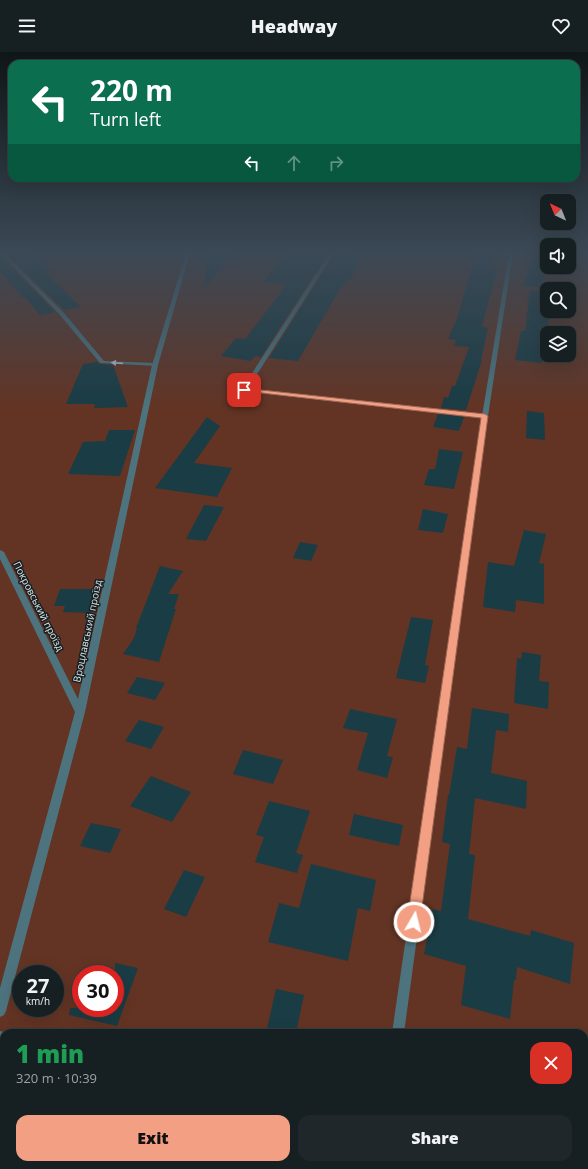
<!DOCTYPE html>
<html lang="en">
<head>
<meta charset="utf-8">
<style>
  :root { --surface:#161f21; --page:#1f272a; --text:#f1f3f6; --muted:#9ea2a5; --line:#353d3f; --accent:#f39f83 }
  body { margin:0; font-family:"Open Sans",sans-serif; background:var(--page); color:var(--text); height:100vh; display:flex; flex-direction:column; font-size:15px; white-space:nowrap }
  * { box-sizing:border-box; margin:0 }
  p { font-size:13px; color:var(--muted) }
  .icon { flex:none; width:22px; height:22px; fill:none; stroke:currentColor; stroke-width:2; stroke-linecap:round; stroke-linejoin:round }
  .map { position:relative; flex:1; overflow:hidden }
  .sheet { position:absolute; left:0px; top:977px; width:588px; height:140px; display:flex; flex-direction:column; background:var(--surface); border-radius:12px 12px 0 0; box-shadow:0 4px 16px #0002,0 0 0 1px var(--line) }
  .sheet>* { flex:none }
  .hud { position:absolute; left:8px; top:8px; width:572px; height:122px; border-radius:12px; box-shadow:0 4px 16px #0002,0 0 0 1px var(--line); background:#0b6e4f; color:#fff; overflow:hidden }
  .needle { width:26px; rotate:317deg }
  .buttons { position:absolute; left:540px; top:142px; display:grid; gap:8px }
  .buttons a { display:grid; place-items:center; width:36px; height:36px; border-radius:8px; background:var(--surface); box-shadow:0 4px 16px #0002,0 0 0 1px var(--line); font-size:20px }
  .speed { position:absolute; left:12px; top:913px; display:flex; gap:8px; font-size:20px; font-weight:700; text-align:center }
  .speed>* { display:grid; place-content:center; width:52px; height:52px; border-radius:50%; background:var(--surface); box-shadow:0 4px 16px #0002,0 0 0 1px var(--line); line-height:1 }
  .speed small { font-size:10px; font-weight:400 }
  .speed .limit { border:6px solid #d22; background:#fff; color:#111 }
  .pin { position:absolute; display:grid; place-items:center; width:34px; height:34px; color:#fff; margin:-17px; border-radius:8px; box-shadow:0 2px 6px #0006 }
  .me { position:absolute; width:44px; margin:-22px; rotate:8deg; stroke-linejoin:round; filter:drop-shadow(0 0 3px #0008) }
  .turn { display:flex; align-items:center; gap:14px; height:84px; padding:0 16px; font-size:18px }
  .turn .icon { width:52px; height:52px; stroke-width:2.5 }
  .turn b { display:block; font-size:28px; line-height:34px }
  .lanes { display:flex; align-items:center; height:38px; padding:0 16px; background:#0003; justify-content:center; gap:20px; direction:ltr }
  .lanes .off { opacity:.35 }
  .round { display:grid; place-items:center; flex:none; width:42px; height:42px; border-radius:12px; background:var(--page) }
  .overview { display:flex; align-items:center; justify-content:space-between; height:68px; padding:0 16px }
  h1 { font-size:24px; font-weight:800; line-height:30px; color:#1e9e55 }
  .button { display:flex; gap:8px; margin-top:auto; padding:8px 16px }
  .button a { flex:1; height:46px; border-radius:12px; background:var(--accent); color:#111; font-size:16px; font-weight:800; line-height:46px; text-align:center }
  .button a+a { background:var(--page); color:var(--text) }
  header { display:flex; justify-content:space-between; align-items:center; height:52px; padding:0 16px; background:var(--surface); font-size:18px; font-weight:800 }
  .map>svg:first-child { display:block }
</style>
</head>
<body>
<header><svg class="icon" aria-label="menu" viewBox="0 0 24 24"><path d="M4 6h16M4 12h16M4 18h16"/></svg>Headway<svg class="icon" aria-label="heart" viewBox="0 0 24 24"><path d="M12 20l-8-8c-3-5 5-10 8-4 3-6 11-1 8 4z"/></svg></header>
<div class="map">
<svg width="588" height="1117" viewBox="0 0 588 1117">
  <rect width="100%" height="100%" fill="#1e292c"/>
  <!-- green -->
  <path fill="#633424" fill-rule="evenodd" d="M0,201H547V215H569V201H588V1117H529L515,1113H584V981H4V1113H97L89,1117H0ZM547,237H569V259H547ZM547,281H569V303H547ZM21,922H55V956H21ZM81,922H115V956H81Z"/>
  <!-- building -->
  <g fill="#1a3c44">
    <path d="M14,201H26L30,204L36,203L51,218L45,220L81,255L64,258L7,202Z"/>
    <path d="M207,201H233L205,235Z"/>
    <path d="M287,201H328L261,305L255,304L251,309L221,304L236,286L245,287L282,239L281,238L286,232L263,230Z"/>
    <path d="M335,201L361,203L351,228H346L343,235H341L298,309L269,306Z"/>
    <path d="M476,201H494L489,214L498,215L482,274L488,276L481,308H482L466,358L441,356L444,345L448,346L452,334H455L469,295L454,294L456,288L448,287L458,264Z"/>
    <path d="M534,201H547V211L542,235L523,234Z"/>
    <path d="M0,204L55,260L40,263L25,245L23,246L0,219Z"/>
    <path d="M530,238L547,240V259H550L547,277V299H544L542,311L515,308L521,279H525Z"/>
    <path d="M97,310L100,312L113,313L128,355L94,356L95,352H66L83,312Z"/>
    <path d="M527,359L544,361L545,388L526,386Z"/>
    <path d="M438,362L464,365L459,379L433,375Z"/>
    <path d="M207,365L220,374L194,411L232,416L217,445L155,436Z"/>
    <path d="M109,378H135L120,424L68,422L83,390L105,389Z"/>
    <path d="M439,397L463,400L454,437L424,433L429,417H435Z"/>
    <path d="M204,453L224,455L206,489L186,487Z"/>
    <path d="M423,457L448,462L443,481L418,478Z"/>
    <path d="M524,478L546,482L539,511L544,512V552L516,548L515,560L483,555L488,510L514,514Z"/>
    <path d="M300,490L318,493L311,509L293,506Z"/>
    <path d="M160,514L183,519L168,542H179L174,557H176L159,610L123,602L134,586L137,576H136Z"/>
    <path d="M60,537H98L90,561L63,560L65,554H54Z"/>
    <path d="M411,565L433,568L425,613L429,614L425,631L396,626Z"/>
    <path d="M522,600L541,603L539,629L549,630L548,657L514,651L517,606L521,607Z"/>
    <path d="M137,625L165,631L155,648L127,641Z"/>
    <path d="M472,656L509,662L508,680L496,678L491,721L527,729L526,757L475,746L469,802L475,803L468,867L530,884L531,878L574,891L570,932L517,915L516,928H514L510,967L461,953L466,914L424,902L433,857L441,859L450,792L442,790L448,743H449L457,695L467,697Z"/>
    <path d="M350,657L397,667L387,704L393,705L387,726L357,718L368,681L343,676Z"/>
    <path d="M139,668L164,675L151,697L125,689Z"/>
    <path d="M243,698L283,708L273,732L233,722Z"/>
    <path d="M151,724L191,740L172,770L130,754Z"/>
    <path d="M269,749L310,759L296,801L303,803L297,821L255,810L264,785L256,783Z"/>
    <path d="M354,762L403,773L399,794L349,783Z"/>
    <path d="M91,771L121,777L110,801L80,794Z"/>
    <path d="M311,812L376,828L370,859L358,856L348,909L268,890L279,851L299,856Z"/>
    <path d="M184,818L205,825L186,865L164,857Z"/>
    <path d="M115,911L138,916L117,974L69,963L70,956H115Z"/>
    <path d="M276,937L304,943L296,981H266Z"/>
  </g>
  <g fill="none" stroke-linecap="round" stroke-linejoin="round">
    <!-- lane -->
    <g fill="#4d747e" fill-rule="evenodd">
      <path d="M0,201H4L64,261L104,309L155,311L158,313L157,314L100,311L60,263Z"/>
      <path d="M244,336L485,362L488,364L485,366L242,339L241,338Z"/>
    </g>
    <!-- street -->
    <g fill="#4d747e" fill-rule="evenodd">
      <path d="M186,201H190L158,313L85,660L6,959L4,963L0,965V936L75,660L0,507V498L4,500L78,647L152,313Z"/>
      <path d="M330,201H334L247,338L242,339L241,338Z"/>
      <path d="M509,201H513L488,364L404,981H392L482,364Z"/>
      <path d="M0,979L7,981H4V992L0,991Z"/>
      <path d="M84,1113H104L102,1117H82Z"/>
      <path d="M508,1113H534L536,1117H510Z"/>
    </g>
  </g>
  <!-- one-way arrows -->
  <defs><path id="oneway-solid" d="M-6-.8H1V-3.2L6.5 0L1 3.2V.8H-6Z"/></defs>
  <use fill="#abbdc2" href="#oneway-solid" transform="translate(117 311) rotate(-176)"/>
  <!-- sky -->
  <linearGradient id="sky" x2="0" y2="1"><stop stop-color="#101718"/><stop offset="0.56" stop-color="#3b4956"/><stop offset="1" stop-color="#3b4956" stop-opacity="0"/></linearGradient>
  <rect width="588" height="357" fill="url(#sky)"/>
  <!-- route -->
  <path fill="#f39f83" stroke="#9e6755" d="M242,336L485,362L488,364L420,870L418,875L414,877L409,875L407,870L481,366L244,339H242Z"/>
  <g text-anchor="middle" dominant-baseline="central" stroke-width="3" stroke-linejoin="round" paint-order="stroke">
    <!-- street labels -->
    <g font-size="10" fill="#dde4e6" stroke="#151f22">
      <text transform="translate(39 554) rotate(63)">Покровський проїзд</text>
      <text transform="translate(87 579) rotate(-78)">Вроцлавський проїзд</text>
    </g>
  </g>
</svg>
<div class="buttons">
<a><svg class="needle" viewBox="-14 -14 28 28"><path d="M0-13l5 13h-10z" fill="#e53935"/><path d="M0 13l5-13h-10z" fill="#9ea2a5"/></svg></a>
<a><svg class="icon" aria-label="sound" viewBox="0 0 24 24"><path d="M4 9h4l5-4v14l-5-4H4zM17 9q2 3 0 6"/></svg></a>
<a><svg class="icon" aria-label="search" viewBox="0 0 24 24"><circle cx="10" cy="10" r="6"/><path d="M15 15l6 6"/></svg></a>
<a><svg class="icon" aria-label="layers" viewBox="0 0 24 24"><path d="M12 4l9 5-9 5-9-5zM3 14l9 5 9-5"/></svg></a>
</div>
<div class="speed"><div>27<small>km/h</small></div><div class="limit">30</div></div>
<div class="pin" style="left:244px;top:338px;background:#d93025"><svg class="icon" aria-label="arrive" viewBox="0 0 24 24"><path d="M6 21V4h12l-3 4 3 4H6"/></svg></div>
<svg class="me" style="left:414px;top:870px" viewBox="-20 -20 40 40"><circle r="17" fill="#f39f83" stroke="#fff" stroke-width="3"/><path d="M0-11L8 9 0 5-8 9z" fill="#fff"/></svg>
<div class="hud">
<div class="turn"><svg class="icon" aria-label="left" viewBox="0 0 24 24"><path d="M17 20v-9H6M10 6l-5 5 5 5"/></svg><div><b>220 m</b>Turn left</div></div>
<div class="lanes"><svg class="icon" aria-label="left" viewBox="0 0 24 24"><path d="M17 20v-9H6M10 6l-5 5 5 5"/></svg><svg class="icon off" aria-label="ahead" viewBox="0 0 24 24"><path d="M12 20V5M6 11l6-6 6 6"/></svg><svg class="icon off" aria-label="right" viewBox="0 0 24 24"><path d="M7 20v-9h11M14 6l5 5-5 5"/></svg></div>
</div>
<section class="sheet">
<div class="overview"><div><h1>1 min</h1><p>320 m · 10:39</p></div><a class="round" style="background:#d93025;color:#fff"><svg class="icon" aria-label="close" viewBox="0 0 24 24"><path d="M6 6l12 12M18 6L6 18"/></svg></a></div>
<div class="button"><a>Exit</a><a>Share</a></div>
</section>
</div>
</body>
</html>
